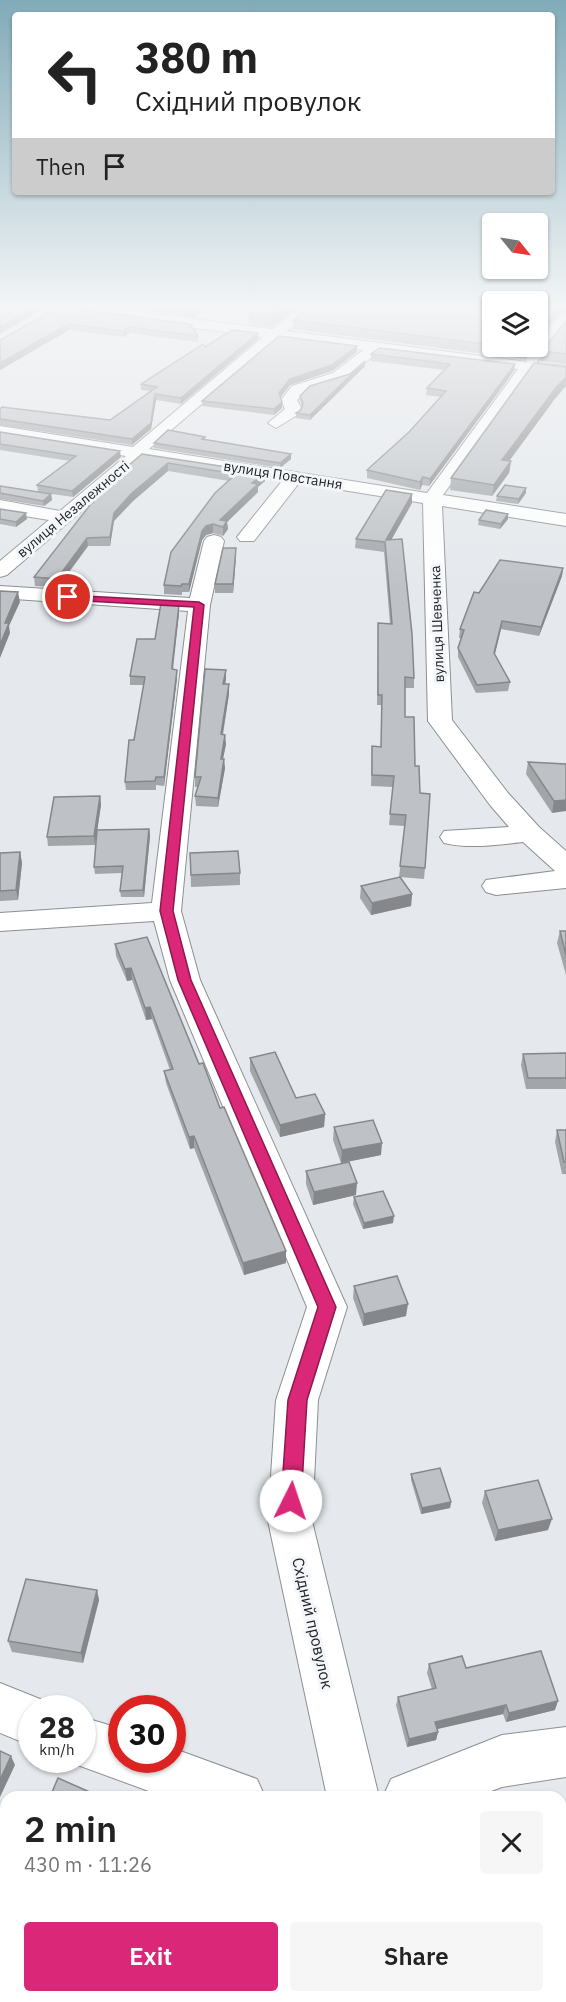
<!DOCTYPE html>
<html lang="en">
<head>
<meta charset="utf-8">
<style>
  :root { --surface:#fff; --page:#f6f6f6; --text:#222; --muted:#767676; --accent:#db2777 }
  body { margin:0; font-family:"IBM Plex Sans",sans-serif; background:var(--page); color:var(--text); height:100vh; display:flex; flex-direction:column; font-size:22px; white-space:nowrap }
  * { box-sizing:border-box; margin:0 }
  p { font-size:20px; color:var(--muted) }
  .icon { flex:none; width:33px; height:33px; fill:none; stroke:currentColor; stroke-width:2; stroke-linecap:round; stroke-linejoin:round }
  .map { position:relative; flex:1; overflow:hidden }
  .details { position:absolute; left:0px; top:1791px; width:567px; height:212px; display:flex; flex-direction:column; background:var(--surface); border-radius:18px 18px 0 0; box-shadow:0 2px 4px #0004 }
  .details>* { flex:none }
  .banner { position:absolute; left:12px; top:12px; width:543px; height:183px; border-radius:6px; box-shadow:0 2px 4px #0004; background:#fff; color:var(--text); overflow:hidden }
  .needle { width:39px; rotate:120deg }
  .buttons { position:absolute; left:482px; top:213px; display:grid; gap:12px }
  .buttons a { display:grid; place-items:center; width:66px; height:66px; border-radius:6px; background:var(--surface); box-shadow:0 2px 4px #0004; font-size:30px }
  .speed { position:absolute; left:18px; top:1695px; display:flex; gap:12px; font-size:30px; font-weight:700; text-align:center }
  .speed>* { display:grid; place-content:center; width:78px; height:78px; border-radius:50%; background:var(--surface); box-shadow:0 2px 4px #0004; line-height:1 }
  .speed small { font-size:15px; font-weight:400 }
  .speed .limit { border:9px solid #d22; background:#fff; color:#111 }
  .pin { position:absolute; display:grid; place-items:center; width:51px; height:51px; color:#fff; margin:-26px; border:3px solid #fff; border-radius:50%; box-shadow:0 2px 6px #0007 }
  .me { position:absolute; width:66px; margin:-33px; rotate:4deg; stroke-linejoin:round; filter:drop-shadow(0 0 4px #0008) }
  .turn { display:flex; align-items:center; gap:21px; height:126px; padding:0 24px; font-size:27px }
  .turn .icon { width:78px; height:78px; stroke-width:2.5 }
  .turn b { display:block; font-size:42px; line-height:51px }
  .then { display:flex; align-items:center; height:57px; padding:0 24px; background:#0003; gap:12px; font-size:22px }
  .round { display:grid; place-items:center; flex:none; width:63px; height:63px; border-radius:6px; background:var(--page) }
  .head { display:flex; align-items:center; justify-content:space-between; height:102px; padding:0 24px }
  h1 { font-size:36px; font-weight:600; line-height:45px }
  .action { display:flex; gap:12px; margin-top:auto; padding:12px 24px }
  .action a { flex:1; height:69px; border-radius:6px; background:var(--accent); color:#fff; font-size:24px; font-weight:600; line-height:69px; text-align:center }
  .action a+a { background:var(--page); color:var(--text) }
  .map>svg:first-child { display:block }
</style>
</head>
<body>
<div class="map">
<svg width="566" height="2002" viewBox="0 0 566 2002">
  <rect width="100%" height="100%" fill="#e5e8ec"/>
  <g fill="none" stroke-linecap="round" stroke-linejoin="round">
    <defs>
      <g id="minor">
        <path d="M64,308H106L272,329L301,308H317L287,331L527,362L526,359L528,356L561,314L566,313V326L536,363L566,366V376L532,371L443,495L566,514V526L442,506L452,720L508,793L539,827L566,851V888L496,895L486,892L482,886L486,880L555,871L523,842C497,845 469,849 444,843L440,837L444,831L509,827L490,805L428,721L423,503L299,483L254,541H240L237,537L282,481L142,459L7,575L0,577V561L49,520L0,512V500L60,511L126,456L0,436V426L133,447L263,337L71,312ZM278,339L363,350L333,373L292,386L281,400L285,409L268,423L276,428L299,414L301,407L297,400L309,389L349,376L378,352L518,369L427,493L149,449Z"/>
        <path d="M214,535L221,537L224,541L210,605L181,911L200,980L347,1307L318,1400L312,1521L379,1797H327L268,1521L276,1400L307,1307L170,980L154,921L0,931V913L152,903L188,611L0,598V586L190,598L204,541L207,537Z"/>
        <path d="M0,1683L50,1703L52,1708H32V1746L0,1733Z"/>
        <path d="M82,1717L122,1729V1760H172V1748L257,1779L265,1797H165L64,1760H82Z"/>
        <path d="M566,1727V1777L502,1787L475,1797H383L391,1779L502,1735Z"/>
        <path d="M247,1996H304L303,2002H245Z"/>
      </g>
    </defs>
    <!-- minor casing -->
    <use href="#minor" stroke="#8c8f93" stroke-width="2"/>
    <!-- minor -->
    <use href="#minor" fill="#fff" fill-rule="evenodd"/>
  </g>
  <!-- wall -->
  <g fill="#a3a6a9">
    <path d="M57,308L198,336V342L129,333L124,337L69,330L0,370V340Z"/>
    <path d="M126,308H207L194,317Z"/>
    <path d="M258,308H297L271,327L249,324V314Z"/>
    <path d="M492,308V346H534L524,359L293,329V320Z"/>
    <path d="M566,321V364L540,361L542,351Z"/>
    <path d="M258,333V339L181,404L156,400L151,429L132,445L0,425V409L110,420L150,391L141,390V384L205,347Z"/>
    <path d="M357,352L332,371L290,385L281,397L282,408L274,415L202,406V401Z"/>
    <path d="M371,354L515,364L514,371L429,486L422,485L420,490L367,478V470L409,432L441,397L426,395L427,388L444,370L371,361Z"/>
    <path d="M365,361V366L310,420L296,418V413L301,410L302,406L300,400V396L350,374Z"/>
    <path d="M554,400L509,461H511L509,473L492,496L450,490L451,478Z"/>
    <path d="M0,432L121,457L73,497L38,492L37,485L70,461L0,450Z"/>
    <path d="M205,437V440L291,454V459L280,468L154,448V443Z"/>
    <path d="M142,454L265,473V481L258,487V492L227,522L228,529L223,536L213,533L206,535L202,540L189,592H182V595L164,594V585L229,481L168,471L133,501L114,521L110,546H88L58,587L35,586L34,577L96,499V493Z"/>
    <path d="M0,486L51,494L52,500L44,506L0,499Z"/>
    <path d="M526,493L518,504L496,501L497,496Z"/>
    <path d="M412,503L391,540L414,678V688H405V717L415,766L420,793L425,868L424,879L399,877L405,826L389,825L393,787L371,786L372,746L381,747V705H377L378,633L390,624L384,552L355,548L356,539Z"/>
    <path d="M0,509L27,519L16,527L0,524Z"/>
    <path d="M508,519L500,529L478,525L479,520Z"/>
    <path d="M236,548L233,593H215V584Z"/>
    <path d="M563,568L562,576L539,636L501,629L495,654L510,682L508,691L476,693L458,657V648L461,638H459L460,629L479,593Z"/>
    <path d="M179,605V613L173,670L177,678L164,786L156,785V790H126L125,782L144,685H130V676Z"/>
    <path d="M226,670L225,684L229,694L223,735L226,744L223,759L225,768L218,807L196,806L195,796L198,787H195V777Z"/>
    <path d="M528,762L566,764L552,813L526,774Z"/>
    <path d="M100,796L101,805L95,845L48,846L47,837Z"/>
    <path d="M149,829L150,836L144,897H121L120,891L122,873L95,874L94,867Z"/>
    <path d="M20,852L22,863L18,900L0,901V853Z"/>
    <path d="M190,853L240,873V885L191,887Z"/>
    <path d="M361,886L412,894L411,906L371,915L360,898Z"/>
    <path d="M560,931H566V975L557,943Z"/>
    <path d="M115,944L199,1064L286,1251V1263L244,1275L194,1148L190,1149L166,1083L164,1071L170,1070L152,1019L146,1020L132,980L127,981L116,956Z"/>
    <path d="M566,1053V1089H526L521,1065L523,1054Z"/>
    <path d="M250,1058L296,1098L325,1114L324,1127L280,1137L250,1071Z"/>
    <path d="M334,1127L381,1155L341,1163L333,1140Z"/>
    <path d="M557,1130H566V1174H562L555,1142Z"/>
    <path d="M306,1171L356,1195L313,1205L306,1184Z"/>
    <path d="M354,1197L393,1223L363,1229L353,1204Z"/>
    <path d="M354,1286L406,1316L363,1326L353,1298Z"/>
    <path d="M411,1474L451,1502L450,1508L421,1514L411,1480Z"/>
    <path d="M485,1491L548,1530L495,1541L482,1503Z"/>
    <path d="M97,1590L99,1600L83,1663L12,1652L8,1641Z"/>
    <path d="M429,1664L466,1668L555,1710L506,1722L503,1714L437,1729L438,1732L436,1740L407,1747L396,1705L398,1697L432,1689L427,1673Z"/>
  </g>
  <!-- shaded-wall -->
  <g fill="#85878a">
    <path d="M32,308H44L0,334V327Z"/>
    <path d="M197,308H207L194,317V311Z"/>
    <path d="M283,308H297L271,327V317Z"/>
    <path d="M556,308H566V311L559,313L537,342V334Z"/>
    <path d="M68,324L69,330L0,370V363Z"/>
    <path d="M129,327V333L124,337L123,331Z"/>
    <path d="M258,333V339L181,404V398Z"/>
    <path d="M357,346V352L332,371L290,385L279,399V393L290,379Z"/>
    <path d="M527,346H534L524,359L525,349Z"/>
    <path d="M365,361V366L310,420V415Z"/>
    <path d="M515,364L514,371L429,486L430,479Z"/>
    <path d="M566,377V386L554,400L501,472L502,460L555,389Z"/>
    <path d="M155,394L156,400L151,429L132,445V439Z"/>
    <path d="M282,402V408L274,415V409Z"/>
    <path d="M120,451L121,457L73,497L72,491Z"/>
    <path d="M291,454V459L280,468V463Z"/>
    <path d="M511,461L509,473L492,496L494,485Z"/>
    <path d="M168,463V471L133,501L114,521L110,546V537L114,513L132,493Z"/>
    <path d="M265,473V481L258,487V492L227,522L228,529L223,536V527L220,520L252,483Z"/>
    <path d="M423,477L422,485L420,490V482Z"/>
    <path d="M526,488V493L518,504L519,499Z"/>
    <path d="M51,494L52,500L44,506L43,501Z"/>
    <path d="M412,494V503L386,549V540Z"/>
    <path d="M26,513L27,519L16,527V522Z"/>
    <path d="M508,514V519L500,529L501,524Z"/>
    <path d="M213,524V533L206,535L202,540L189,592V584L202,531L206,526Z"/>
    <path d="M87,538L88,546L58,587L57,579Z"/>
    <path d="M236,548V557L233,593V584Z"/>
    <path d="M563,568L562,576L539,636L541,627Z"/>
    <path d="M18,592L20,602L9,626L10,633L0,658V645L5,623Z"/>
    <path d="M179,605V613L172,674V666Z"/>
    <path d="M502,621L501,629L493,661L494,653Z"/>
    <path d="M177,670V678L164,786V777Z"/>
    <path d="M226,670V679L224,693L223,684Z"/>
    <path d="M229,684V694L221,744V734Z"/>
    <path d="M225,735L226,744L221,768V759Z"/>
    <path d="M224,759L225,768L218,807V798Z"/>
    <path d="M100,796L101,805L95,845L94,836Z"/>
    <path d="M566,800V811L552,813L554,801Z"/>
    <path d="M149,829L150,836L144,897L143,890Z"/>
    <path d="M20,852L22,863L18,900L16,890Z"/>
    <path d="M412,894L411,906L371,915L372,903Z"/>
    <path d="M131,968L132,980L127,981L125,969Z"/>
    <path d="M150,1007L152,1019L146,1020L145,1008Z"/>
    <path d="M325,1114L324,1127L280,1137V1125Z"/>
    <path d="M194,1136V1148L190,1149L189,1137Z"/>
    <path d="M382,1143L381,1155L341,1163L342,1150Z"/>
    <path d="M357,1183L356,1195L313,1205L314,1192Z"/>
    <path d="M394,1216L393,1223L363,1229L364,1223Z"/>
    <path d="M286,1251V1263L244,1275L243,1263Z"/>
    <path d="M408,1304L406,1316L363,1326L364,1314Z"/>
    <path d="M451,1502L450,1508L421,1514L422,1508Z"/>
    <path d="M552,1519L548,1530L495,1541L498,1530Z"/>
    <path d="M97,1590L99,1600L83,1663L81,1653Z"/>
    <path d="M558,1701L555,1710L506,1722L509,1713Z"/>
    <path d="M506,1705L503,1714L433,1730L435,1722Z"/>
    <path d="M438,1732L436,1740L407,1747L409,1739Z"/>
    <path d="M11,1756L15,1765L0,1797V1780Z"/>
  </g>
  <!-- building -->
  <g fill="#bec1c5" stroke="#85878a" stroke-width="1.5">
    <path d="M0,308H32L0,327Z"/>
    <path d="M57,308H71L190,324L198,336L129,327L123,331L68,324L0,363V340Z"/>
    <path d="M174,308H197L194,311Z"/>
    <path d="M258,308H283L271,317L249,314Z"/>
    <path d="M308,308H492V345L293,320Z"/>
    <path d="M537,308H556L537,334Z"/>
    <path d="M566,321V354L542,351Z"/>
    <path d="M232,330L258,333L181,398L155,394L151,423L132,439L0,419V409L2,407L110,420L157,387L141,384L203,344L205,347Z"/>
    <path d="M279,336L357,346L332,365L290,379L279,393L282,402L274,409L202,401Z"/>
    <path d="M505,346H527L525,349Z"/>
    <path d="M379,348L515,364L430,479L423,477L420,482L367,470L409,432L446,391L427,388L450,364L371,354Z"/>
    <path d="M365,361L310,415L296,413L301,410L303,403L300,396L310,386L350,374Z"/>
    <path d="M534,363L566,367V377L555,389L502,460L511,461L494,485L451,478Z"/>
    <path d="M168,430L205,437L202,439L291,454L280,463L154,443Z"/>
    <path d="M0,432L120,451L72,491L37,485L76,456L0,444Z"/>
    <path d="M142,454L265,473L252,483L258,484L220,520L227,521L223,527L213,524L206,526L202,531L189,584H182L181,586L164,585L171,552L215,493L236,474L168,463L132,493L114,513L110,537L87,538L57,579L34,577L90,505L102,494L96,493Z"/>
    <path d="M505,485L526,488L519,499L497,496Z"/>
    <path d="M0,486L51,494L43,501L0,493Z"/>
    <path d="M386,490L412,494L386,540L402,539L412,634L414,678L405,677V717H414L415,766H419L420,793L430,794L425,868L400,866L406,815L390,814L394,776L372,775V746L381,747L382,695H378V623L392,624L385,542L356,539Z"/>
    <path d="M0,509L26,513L16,522L0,519Z"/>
    <path d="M486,510L508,514L501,524L479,520Z"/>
    <path d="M223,548H236L233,584H215Z"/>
    <path d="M500,560L563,568L541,627L502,621L494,653L510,682L477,685L458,648L464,630L460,629L474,592L479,593Z"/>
    <path d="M0,591L18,592L5,623H9L0,645Z"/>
    <path d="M161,603L179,605L172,666V669L177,670L164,777H156L155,781L125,782L129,740H134L145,677L130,676L137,639H155Z"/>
    <path d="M205,669L226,670L223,684H229L221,734L225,735L221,759H224L218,798L195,796L201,777H195Z"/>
    <path d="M528,762L566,764V800L554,801Z"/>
    <path d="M100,796L94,836L47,837L54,797Z"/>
    <path d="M149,829L143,890L120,891L123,866L94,867L97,830Z"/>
    <path d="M238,851L240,873L191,875L190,853Z"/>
    <path d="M20,852L16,890L0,891V853Z"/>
    <path d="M400,877L412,894L372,903L361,886Z"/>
    <path d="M560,931H566V955Z"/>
    <path d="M147,937L199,1064L203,1063L220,1108L224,1107L286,1251L243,1263L194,1136L189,1137L164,1071L173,1069L150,1007L145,1008L131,968L125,969L115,944Z"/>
    <path d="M275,1052L296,1098L315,1094L325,1114L280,1125L250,1058Z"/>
    <path d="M566,1053V1078H528L523,1054Z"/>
    <path d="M373,1120L382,1143L342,1150L334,1127Z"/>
    <path d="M557,1130H566V1162H564Z"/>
    <path d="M349,1162L357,1183L314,1192L306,1171Z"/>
    <path d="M383,1191L394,1216L364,1223L354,1197Z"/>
    <path d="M397,1276L408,1304L364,1314L354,1286Z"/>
    <path d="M440,1468L451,1502L422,1508L411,1474Z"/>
    <path d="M538,1480L552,1519L498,1530L485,1491Z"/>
    <path d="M26,1579L97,1590L81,1653L8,1641Z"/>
    <path d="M541,1651L558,1701L509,1713L506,1705L435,1722L438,1732L409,1739L398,1697L436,1688L429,1664L462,1656L466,1668Z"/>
    <path d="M0,1751L11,1756L0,1780Z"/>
    <path d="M58,1778L101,1797H50Z"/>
  </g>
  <!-- sky -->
  <linearGradient id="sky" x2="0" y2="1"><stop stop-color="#81aab8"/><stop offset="0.52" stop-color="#f3f5f6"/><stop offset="1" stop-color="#f3f5f6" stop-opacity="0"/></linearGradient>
  <rect width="566" height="589" fill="url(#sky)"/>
  <!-- route -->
  <path fill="#db2777" stroke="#8e194d" stroke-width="1.5" d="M65,595L199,602L204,605L173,911L191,980L336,1307L307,1400L301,1501L298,1507L291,1510L284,1507L281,1501L288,1400L318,1307L178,980L160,911L194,607L68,600L63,597Z"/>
  <g text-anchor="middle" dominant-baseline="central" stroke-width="6" stroke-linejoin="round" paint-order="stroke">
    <!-- far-street labels -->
    <g font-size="14" fill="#1e1f20" stroke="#f3f6fa">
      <text transform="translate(283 475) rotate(9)">вулиця Повстання</text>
      <text transform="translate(73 509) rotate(-40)">вулиця Незалежності</text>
      <text transform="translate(437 624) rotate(-92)">вулиця Шевченка</text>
    </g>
    <!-- street labels -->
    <g font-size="16" fill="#1e1f20" stroke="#f3f6fa">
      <text transform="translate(313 1623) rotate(77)">Східний провулок</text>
    </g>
  </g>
</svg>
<div class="buttons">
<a><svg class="needle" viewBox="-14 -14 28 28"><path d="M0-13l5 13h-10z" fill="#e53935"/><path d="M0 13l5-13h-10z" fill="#767676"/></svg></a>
<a><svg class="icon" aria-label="layers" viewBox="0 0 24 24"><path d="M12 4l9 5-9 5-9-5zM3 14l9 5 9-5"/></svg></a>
</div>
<div class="speed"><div>28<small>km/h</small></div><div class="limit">30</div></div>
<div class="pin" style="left:68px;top:597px;background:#d93025"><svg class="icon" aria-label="arrive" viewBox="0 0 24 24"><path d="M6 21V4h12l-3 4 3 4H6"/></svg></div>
<svg class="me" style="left:291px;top:1501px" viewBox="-20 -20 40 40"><circle r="19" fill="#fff"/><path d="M0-13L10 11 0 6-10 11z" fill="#db2777"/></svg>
<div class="banner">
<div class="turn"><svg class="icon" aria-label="left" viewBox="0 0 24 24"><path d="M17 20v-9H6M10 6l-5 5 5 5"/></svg><div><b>380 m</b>Східний провулок</div></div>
<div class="then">Then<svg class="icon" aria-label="arrive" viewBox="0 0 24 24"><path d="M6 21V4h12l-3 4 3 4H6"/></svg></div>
</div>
<section class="details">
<div class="head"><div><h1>2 min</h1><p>430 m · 11:26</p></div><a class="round"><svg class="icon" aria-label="close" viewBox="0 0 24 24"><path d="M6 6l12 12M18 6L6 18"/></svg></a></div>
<div class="action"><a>Exit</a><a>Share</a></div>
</section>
</div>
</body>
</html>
